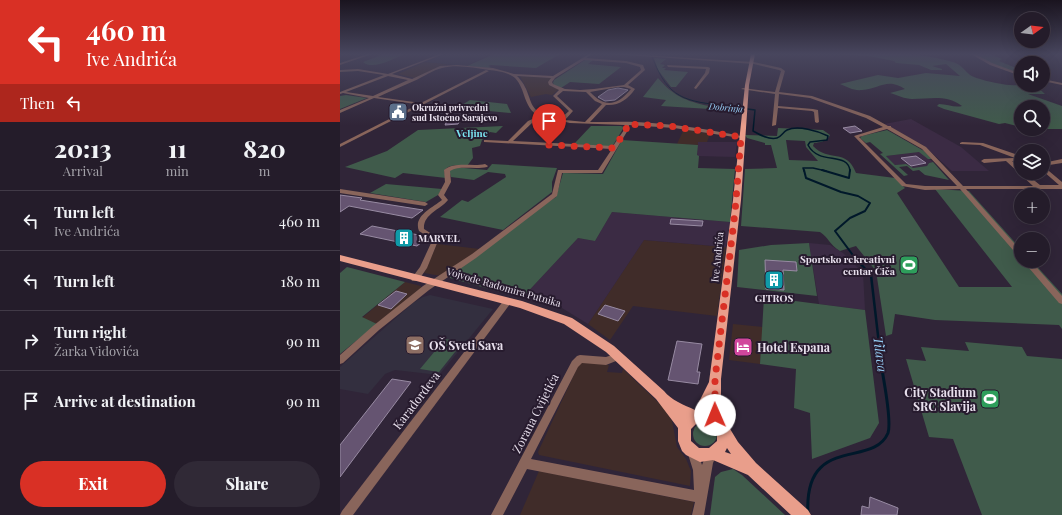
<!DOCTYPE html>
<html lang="en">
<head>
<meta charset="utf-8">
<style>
  :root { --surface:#241c2a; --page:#302936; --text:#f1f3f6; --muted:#a3a1a8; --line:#413a47; --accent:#d93025 }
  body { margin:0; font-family:"Playfair Display",serif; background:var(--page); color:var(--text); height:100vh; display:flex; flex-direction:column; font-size:15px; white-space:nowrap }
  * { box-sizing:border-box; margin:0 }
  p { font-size:13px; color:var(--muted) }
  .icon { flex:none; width:22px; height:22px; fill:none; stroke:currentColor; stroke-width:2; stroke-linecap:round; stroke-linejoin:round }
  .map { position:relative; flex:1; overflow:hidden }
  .panel { display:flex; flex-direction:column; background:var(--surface); width:340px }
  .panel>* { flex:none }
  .banner { background:#d93025; color:#fff; overflow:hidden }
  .needle { width:26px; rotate:76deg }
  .fabs { position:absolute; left:674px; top:12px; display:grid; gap:8px }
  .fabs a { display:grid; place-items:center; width:36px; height:36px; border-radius:50%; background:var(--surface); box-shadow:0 4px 16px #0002,0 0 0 1px var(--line); font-size:20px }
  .pin { position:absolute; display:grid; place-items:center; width:34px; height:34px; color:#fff; margin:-41px -17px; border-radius:50% 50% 50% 0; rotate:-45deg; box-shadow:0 0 4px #0007 }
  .pin .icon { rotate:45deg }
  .me { position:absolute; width:44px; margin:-22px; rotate:359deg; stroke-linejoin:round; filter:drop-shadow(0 0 3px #0008) }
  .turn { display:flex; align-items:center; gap:14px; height:84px; padding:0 20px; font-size:18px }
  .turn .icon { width:52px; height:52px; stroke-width:2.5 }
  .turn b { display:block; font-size:28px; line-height:34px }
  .then { display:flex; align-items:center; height:38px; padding:0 20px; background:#0003; gap:8px; font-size:15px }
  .eta { display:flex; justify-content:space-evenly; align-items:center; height:68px; text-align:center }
  .eta b { font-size:24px; font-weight:800; line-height:28px }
  .cta { display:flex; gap:8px; margin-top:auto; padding:8px 20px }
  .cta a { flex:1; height:46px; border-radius:24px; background:var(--accent); color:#fff; font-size:16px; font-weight:800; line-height:46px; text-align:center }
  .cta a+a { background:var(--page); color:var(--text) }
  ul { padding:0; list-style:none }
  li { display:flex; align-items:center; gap:12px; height:60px; padding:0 20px; border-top:1px solid var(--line) }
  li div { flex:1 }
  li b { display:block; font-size:15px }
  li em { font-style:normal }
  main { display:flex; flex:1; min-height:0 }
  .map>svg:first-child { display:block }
</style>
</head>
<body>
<main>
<section class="panel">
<div class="banner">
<div class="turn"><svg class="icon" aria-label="left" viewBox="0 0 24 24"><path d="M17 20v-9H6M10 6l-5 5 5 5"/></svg><div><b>460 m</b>Ive Andrića</div></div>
<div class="then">Then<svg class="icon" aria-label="left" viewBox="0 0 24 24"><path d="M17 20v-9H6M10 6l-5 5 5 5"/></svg></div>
</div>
<div class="eta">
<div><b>20:13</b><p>Arrival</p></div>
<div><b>11</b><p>min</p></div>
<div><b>820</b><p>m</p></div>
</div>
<ul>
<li><svg class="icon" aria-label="left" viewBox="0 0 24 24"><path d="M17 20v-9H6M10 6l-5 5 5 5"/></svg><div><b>Turn left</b><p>Ive Andrića</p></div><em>460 m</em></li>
<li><svg class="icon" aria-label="left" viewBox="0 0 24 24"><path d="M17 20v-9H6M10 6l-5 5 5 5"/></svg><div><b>Turn left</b></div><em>180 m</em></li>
<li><svg class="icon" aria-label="right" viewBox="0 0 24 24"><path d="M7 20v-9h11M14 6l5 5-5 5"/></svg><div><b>Turn right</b><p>Žarka Vidovića</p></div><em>90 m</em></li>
<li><svg class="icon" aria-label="arrive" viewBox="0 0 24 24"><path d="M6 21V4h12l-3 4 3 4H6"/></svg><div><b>Arrive at destination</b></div><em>90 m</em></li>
</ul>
<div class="cta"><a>Exit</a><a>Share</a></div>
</section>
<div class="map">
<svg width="722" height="515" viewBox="0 0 722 515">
  <rect width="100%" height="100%" fill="#302538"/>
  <!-- commercial -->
  <g fill="#402c29">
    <path d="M85,62L107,64L75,78L58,74Z"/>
    <path d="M180,76L211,78L209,83L210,86L219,89L212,95L206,94L191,97Z"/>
    <path d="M344,129L370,134L367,142H358V145L337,144Z"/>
    <path d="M304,240L386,247L377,316L293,306L270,340L248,324Z"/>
    <path d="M97,244L140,249L101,276L84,273Z"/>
    <path d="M65,282L81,286V288L37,324L22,318Z"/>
    <path d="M393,324L423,327L420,364L389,360Z"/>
    <path d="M244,362L269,365L267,372L282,373L283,369L324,408L332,421L337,447L346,459L351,471L350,486L199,455L198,452L239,364Z"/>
    <path d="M199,471L354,502L351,515H180Z"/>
  </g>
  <!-- built -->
  <g fill="#3b2b44">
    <path d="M571,119L621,147L649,171H612L583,145L544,124Z"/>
    <path d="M547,130L584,151L580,152L593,162L589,163L587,166L573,169L566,164L555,165L546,156L563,154Z"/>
    <path d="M358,142H397L395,157L357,156Z"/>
    <path d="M272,212L390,222L386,247L304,240L248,324L222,308L182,298L238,238L255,241Z"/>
    <path d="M469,243L490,245L503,253L523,273L525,310L479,304Z"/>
  </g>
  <!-- education -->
  <g fill="#332f3f">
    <path d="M106,54H151L126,66L85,62Z"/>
    <path d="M90,295L153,309L99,375L55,370L45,374L28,394L0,389V367L73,303L83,297Z"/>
  </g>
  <!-- green -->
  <g fill="#405b4b" fill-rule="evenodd">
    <path d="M44,54H65C54,58 33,71 23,62Z"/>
    <path d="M154,54H220L196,68L151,65L148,66L151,67L149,68L127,66Z"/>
    <path d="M501,54C539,54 576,51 613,62C621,64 624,70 630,75C636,79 655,83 662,84C676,87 694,82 705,94H688L722,106V129H703V107H681V127L665,123L659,124L604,109L597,106L599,104C607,104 615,108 622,106C606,94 590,99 572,99C565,99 557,95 550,93L565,89C547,77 539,89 522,90C514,91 507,87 500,84L538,75L558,78L586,73L620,76L606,64L592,66L602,69V70H591L579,65L556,63L554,61L529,56Z"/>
    <path d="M636,54H650L662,59L659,61L681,70L680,72C667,72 645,62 636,54Z"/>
    <path d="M314,58L326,59L320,64L325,65L322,68H326L324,70L348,72L336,87H331L318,70Z"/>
    <path d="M245,60H253L248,64L281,67L259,84L230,82L221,88L214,85L213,83L214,80Z"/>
    <path d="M318,78C335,98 349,102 374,107L370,109L321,106L326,100L303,97Z"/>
    <path d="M6,95L27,98L0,109V96Z"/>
    <path d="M130,100L167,104L171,113L117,108Z"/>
    <path d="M163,126L156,133L150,132L142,140L140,146L132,148L133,158L127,166C119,166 109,163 104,171L106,178L63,173L55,178L5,167L47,151L78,130Z"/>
    <path d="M251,126H281L284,127L272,147L234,144Z"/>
    <path d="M438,128L483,130L490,135C487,142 480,142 474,143L473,146C489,163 506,147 516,173L555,178L565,188L557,193L619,287H672L595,189L629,191L681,249V261H692L722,294V329L719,325L595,320L555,314L552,334L546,336L536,271L516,246L500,251C489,244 489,238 480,232L401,226L405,169L437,168L431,145H425V143L407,138L405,135L437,136ZM446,140L465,141L466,147L478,161L449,160Z"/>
    <path d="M547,130L584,151L592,159H588L579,152L546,156L555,165L566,164L573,168L587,166L589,163L593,162L609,180L585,175L579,170L573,171L567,166L559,167L568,175L564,176L540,154L543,153L530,142L526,143L520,138L522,136Z"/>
    <path d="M282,140L358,145L357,155L359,156L358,168L395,169L390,222L272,212L255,241L238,238L182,298L110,278L109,276L193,212L216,197L223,173L263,174Z"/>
    <path d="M152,164L217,168L212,182V192L163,230L100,217L122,200L128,202L166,177L165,174L148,172L134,180L111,177L109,170L113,167L147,170Z"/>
    <path d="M46,184L102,189L98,195L86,202L30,193Z"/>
    <path d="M469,243L477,296L397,287L399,250L431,245Z"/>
    <path d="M7,267L65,282L22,317L37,324L0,354V273Z"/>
    <path d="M424,297L525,310L539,423L530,438L472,459L470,413L454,408L456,369L420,364Z"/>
    <path d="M105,339L123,342L99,372L80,369Z"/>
    <path d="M625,342L682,347L687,356L722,359V515H642L613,439L589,437L566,359L586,361L581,347L629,351Z"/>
    <circle cx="365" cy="434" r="12"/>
    <path d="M393,469L402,475L445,515H370L375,477L381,472Z"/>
  </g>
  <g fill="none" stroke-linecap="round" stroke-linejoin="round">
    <!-- stream-far4 -->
    <path stroke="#00182a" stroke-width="1" d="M311,54C326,94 339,101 380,105"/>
    <!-- stream-far3 -->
    <g stroke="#00182a" stroke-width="1.5">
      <path d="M371,104L415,110L413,131C420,135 429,140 437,138C441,137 443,132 447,130C458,125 478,131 488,136L487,140L470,142L468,145C479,166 508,151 510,171"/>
      <path d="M464,171L463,168H473L486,171"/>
    </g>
    <!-- stream-far2 -->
    <g stroke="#00182a" stroke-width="2">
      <path d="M464,170L466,178L501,192L518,196L530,203L525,211L510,218L495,231L515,258"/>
      <path d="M482,170L509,178L510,170"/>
    </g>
    <!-- stream-far1 -->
    <path stroke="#00182a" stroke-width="2.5" d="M514,257L531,275L542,370"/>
    <!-- stream -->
    <path stroke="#00182a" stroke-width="3" d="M468,515C463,433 533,469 548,433C552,421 544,383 542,369"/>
  </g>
  <!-- building -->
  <g fill="#655471" stroke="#988ba3">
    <path d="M278,88L288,90L275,100L265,101L258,97L268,90Z"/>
    <path d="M122,116L118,124L105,125L109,117Z"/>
    <path d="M515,126L522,131L510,133L503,128Z"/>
    <path d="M576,156L586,163L571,166L561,158Z"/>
    <path d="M0,195L22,198L20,200L83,210L72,218L9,206L0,212Z"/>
    <path d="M331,219L363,221L362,226L330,224Z"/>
    <path d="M32,226L84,236L87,238L77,246L20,234Z"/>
    <path d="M425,260L456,262L457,271L443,270L444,290L426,289Z"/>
    <path d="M56,291L67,294L51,309L38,305Z"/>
    <path d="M265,305L285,311L278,321L258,314Z"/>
    <path d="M337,341L362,344L357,372H360L358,384L328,380Z"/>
    <path d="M52,379L71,382L0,477V445Z"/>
    <path d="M530,497L558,508L557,515H521L522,506L529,508Z"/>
  </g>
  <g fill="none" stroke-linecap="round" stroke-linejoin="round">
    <!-- minor -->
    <g fill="#89655b" fill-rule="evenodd">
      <path d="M28,54H32L0,65V63Z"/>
      <path d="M100,54H104L52,74L72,79L100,66L117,65L153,68L174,74L213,76L249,54H252L246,58L286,61L303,65L305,70L288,85L295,89C288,99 279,106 266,105L250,122C270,122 291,121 312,123C342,125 371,130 401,136L403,137L401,138L334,128L289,125L288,130L262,173H222L217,196L136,258L89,290L39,330L3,363L0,364V355L33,326L83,286L132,254L212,194L218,170H258L272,149L144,142V140H146L168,141L188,121L199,116C183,108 186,89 175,78C168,72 157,71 149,70C134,68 117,64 102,68C93,70 83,77 74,81C63,86 50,91 38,97L74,102H75V104L34,98L0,113V110L29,98L3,93L0,94V92L44,75L18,71L0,72V70L18,69L48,74ZM244,60L286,63L300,67L301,70L284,85L254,89L240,90L225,89L213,84L212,82L215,78ZM48,76L68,80L33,96L6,92ZM177,76L211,78L208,82L209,85L219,90L213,96L229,111L220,119C181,113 197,96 177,76ZM278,87H284L291,89C277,106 265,108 250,92ZM223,91L246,92L255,101L262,104L245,122L225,120L233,111L217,96ZM203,117L230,123L285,125L284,130L273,146L173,141L192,123Z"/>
      <path d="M274,54H284L414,62L441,68L445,71L439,92L472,96L530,116L548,126H551V127L586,147L623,186H693L666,161L644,163L641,161L644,159L675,158L640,145L620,144V143L622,142L643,143L681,156V161H672L681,169V173H685L700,185H719L703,171V163L722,159V163L703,166L722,182V189H626L681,251V257H679L620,189L585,190L562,186L514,136L543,127L526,118L470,98L439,94L438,106L473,109L478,110L479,122L477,123L475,122L474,112L472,111L438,108L436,125L432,126L435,94L401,89L403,88L435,92L441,71L439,70L414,64ZM547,129L582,149L617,186H585L566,184L519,137Z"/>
      <path d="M631,54H635L652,63L681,74V76L650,65Z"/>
      <path d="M327,65L368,67L370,68L369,73L356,89L354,88L365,73L366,69L328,67Z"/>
      <path d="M146,70L149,71L0,147V144Z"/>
      <path d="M703,79L722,83V85L703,81Z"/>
      <path d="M145,164L148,166L147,167C135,170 120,165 110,171L111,182L104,195L108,200C100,210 83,214 84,229L95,236L98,241L87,268L78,281H72L71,279L80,267L92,241L90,238L79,231C73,216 92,208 102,200L98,195L105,182L104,170C115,161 132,167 145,164Z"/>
      <path d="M0,189L85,202L88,204L85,206L0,193Z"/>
      <path d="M683,261H691L722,296V304L719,303Z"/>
      <path d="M167,299L170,300L171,302L170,304L13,515H0L2,511L164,300Z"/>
      <path d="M278,353L281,355L282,357L281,359L266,365L242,363L238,367L191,459L354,490L353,470L347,451L348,447L352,446L356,447L362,465L368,450L372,449L376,450L377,454L373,463L364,515H352L355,502L187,469L163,515H151L232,361L237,356L240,355L266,357Z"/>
    </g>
    <!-- major -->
    <path fill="#e99e8b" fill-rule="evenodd" d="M411,54H415L409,85L401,200L381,379V414L398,442L416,463L468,510L471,515H451L408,475L373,460L360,462L346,455L342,451L338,441V428L316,399L266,352L224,324L180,308L0,261V255L182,301L232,318L274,346L324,391C331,400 344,405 355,410L369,382L393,200L405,85ZM362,421H369L377,429V441L369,448H359L351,441V429L357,423ZM387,448L391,454L385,452Z"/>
  </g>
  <!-- sky -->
  <linearGradient id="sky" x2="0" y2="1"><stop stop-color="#1a141f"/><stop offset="0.43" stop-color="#48465e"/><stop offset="1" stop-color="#48465e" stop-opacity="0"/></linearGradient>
  <rect width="722" height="126" fill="url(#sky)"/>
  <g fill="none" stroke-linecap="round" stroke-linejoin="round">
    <!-- route -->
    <path stroke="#d93025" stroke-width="7" stroke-dasharray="0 12.6" d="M209,145L274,148L286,130L287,124L329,126L401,137L395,212L375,379V415"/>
  </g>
  <!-- icons -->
  <defs>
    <symbol id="civic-square" viewBox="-11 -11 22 22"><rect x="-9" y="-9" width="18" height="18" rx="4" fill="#5c6f8a" stroke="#271b2e"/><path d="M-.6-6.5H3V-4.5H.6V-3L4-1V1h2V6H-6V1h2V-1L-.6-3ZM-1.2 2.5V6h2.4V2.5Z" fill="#fff"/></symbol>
    <symbol id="building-square" viewBox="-11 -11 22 22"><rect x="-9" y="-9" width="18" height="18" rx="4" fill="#0f9aa8" stroke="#271b2e"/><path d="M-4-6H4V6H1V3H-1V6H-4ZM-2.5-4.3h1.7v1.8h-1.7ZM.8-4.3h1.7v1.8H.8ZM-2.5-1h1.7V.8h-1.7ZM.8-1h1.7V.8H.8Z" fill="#fff"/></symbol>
    <symbol id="stadium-square" viewBox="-11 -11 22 22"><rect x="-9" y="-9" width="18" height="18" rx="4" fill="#2e9e5b" stroke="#271b2e"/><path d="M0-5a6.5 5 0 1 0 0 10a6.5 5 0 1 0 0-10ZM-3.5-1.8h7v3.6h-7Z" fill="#fff"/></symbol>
    <symbol id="school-square" viewBox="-11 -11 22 22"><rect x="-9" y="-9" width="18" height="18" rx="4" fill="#8d6e63" stroke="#271b2e"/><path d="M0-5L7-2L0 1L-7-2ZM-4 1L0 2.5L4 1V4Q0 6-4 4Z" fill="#fff"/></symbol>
    <symbol id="hotel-square" viewBox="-11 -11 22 22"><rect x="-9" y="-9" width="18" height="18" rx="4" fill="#d1479c" stroke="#271b2e"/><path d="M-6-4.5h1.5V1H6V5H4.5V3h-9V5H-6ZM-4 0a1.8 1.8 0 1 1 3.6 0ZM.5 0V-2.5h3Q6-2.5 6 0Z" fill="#fff"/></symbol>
  </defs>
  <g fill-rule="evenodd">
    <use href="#civic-square" x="47" y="101" width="22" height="22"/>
    <use href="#building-square" x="53" y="227" width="22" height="22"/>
    <use href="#stadium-square" x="558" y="254" width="22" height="22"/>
    <use href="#building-square" x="423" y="269" width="22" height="22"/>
    <use href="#school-square" x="64" y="334" width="22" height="22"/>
    <use href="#hotel-square" x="392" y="336" width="22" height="22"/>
    <use href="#stadium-square" x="639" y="388" width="22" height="22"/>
  </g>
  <g text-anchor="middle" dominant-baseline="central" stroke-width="4" stroke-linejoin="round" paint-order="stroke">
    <!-- far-poi labels -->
    <g font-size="9" font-weight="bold" fill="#e8e0ed" stroke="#271b2e" text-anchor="start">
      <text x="72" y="107">Okružni privredni<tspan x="72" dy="10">sud Istočno Sarajevo</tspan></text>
    </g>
    <!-- far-water labels -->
    <g font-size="9" font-style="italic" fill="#96cdf5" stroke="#271b2e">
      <text transform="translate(386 107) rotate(5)">Dobrinja</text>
    </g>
    <!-- far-quarter labels -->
    <g font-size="10" font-weight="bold" fill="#7be5f2" stroke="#271b2e">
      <text x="132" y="133">Veljine</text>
    </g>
    <!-- poi labels -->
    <g font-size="10" font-weight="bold" fill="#e8e0ed" stroke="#271b2e" text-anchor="start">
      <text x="78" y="238">MARVEL</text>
      <text x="555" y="259" text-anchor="end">Sportsko rekreativni<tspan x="555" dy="12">centar Čiča</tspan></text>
      <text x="434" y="298" text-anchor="middle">GITROS</text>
    </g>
    <!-- street labels -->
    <g font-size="10" fill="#e8e0ed" stroke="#271b2e">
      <text transform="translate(377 257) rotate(-84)">Ive Andrića</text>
      <text transform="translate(164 287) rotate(16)">Vojvode Radomira Putnika</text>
    </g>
    <!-- near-poi labels -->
    <g font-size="12" font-weight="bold" fill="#e8e0ed" stroke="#271b2e" text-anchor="start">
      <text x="89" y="345">OŠ Sveti Sava</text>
      <text x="417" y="347">Hotel Espana</text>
      <text x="636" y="392" text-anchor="end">City Stadium<tspan x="636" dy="14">SRC Slavija</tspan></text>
    </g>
    <!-- near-street labels -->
    <g font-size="12" fill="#e8e0ed" stroke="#271b2e">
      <text transform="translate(76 400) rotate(-53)">Karađorđeva</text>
      <text transform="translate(195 413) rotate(-63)">Zorana Cvijetića</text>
    </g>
    <!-- near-water labels -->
    <g font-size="13" font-style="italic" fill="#96cdf5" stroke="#271b2e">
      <text transform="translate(541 354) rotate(83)">Tilava</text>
    </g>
  </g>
</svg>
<div class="fabs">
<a><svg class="needle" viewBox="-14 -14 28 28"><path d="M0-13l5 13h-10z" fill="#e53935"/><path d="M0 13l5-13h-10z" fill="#a3a1a8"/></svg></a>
<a><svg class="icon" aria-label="sound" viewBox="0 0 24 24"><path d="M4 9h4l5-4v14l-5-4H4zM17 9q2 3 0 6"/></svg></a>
<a><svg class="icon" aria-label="search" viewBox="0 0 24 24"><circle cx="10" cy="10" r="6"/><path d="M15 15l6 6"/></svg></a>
<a><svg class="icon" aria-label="layers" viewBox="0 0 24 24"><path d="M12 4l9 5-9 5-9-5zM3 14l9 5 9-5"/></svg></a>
<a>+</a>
<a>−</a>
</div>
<div class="pin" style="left:209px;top:145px;background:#d93025"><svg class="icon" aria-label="arrive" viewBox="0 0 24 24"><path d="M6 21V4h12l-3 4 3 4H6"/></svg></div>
<svg class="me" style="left:375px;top:415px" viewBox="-20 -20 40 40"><circle r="19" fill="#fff"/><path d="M0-13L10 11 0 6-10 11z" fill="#d93025"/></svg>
</div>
</main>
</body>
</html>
